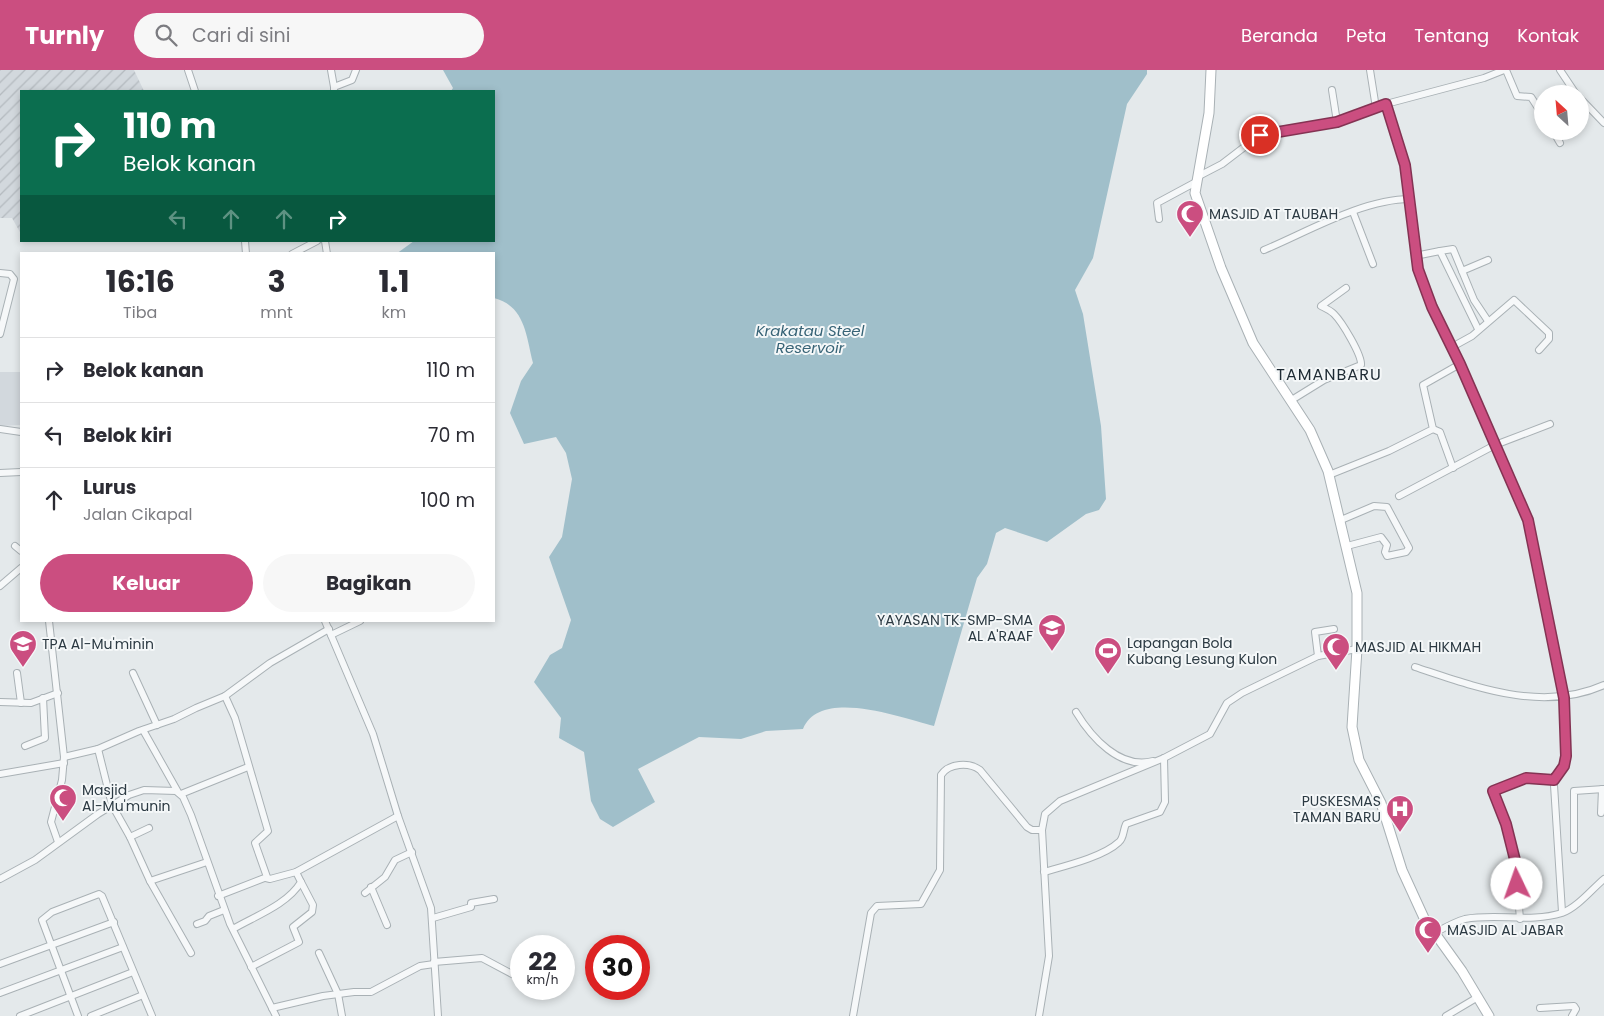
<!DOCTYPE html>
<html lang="id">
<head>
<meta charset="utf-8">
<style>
  :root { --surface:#fff; --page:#f7f7f7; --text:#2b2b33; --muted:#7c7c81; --line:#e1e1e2; --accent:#cb4e80 }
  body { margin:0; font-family:Poppins,sans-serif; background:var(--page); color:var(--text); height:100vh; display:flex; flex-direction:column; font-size:19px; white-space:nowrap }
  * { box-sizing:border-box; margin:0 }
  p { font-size:16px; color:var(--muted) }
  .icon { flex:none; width:28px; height:28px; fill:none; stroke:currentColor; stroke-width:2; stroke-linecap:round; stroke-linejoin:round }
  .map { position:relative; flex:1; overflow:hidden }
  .side { position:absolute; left:20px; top:182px; width:475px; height:370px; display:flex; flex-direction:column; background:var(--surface); border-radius:0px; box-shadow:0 2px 8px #0003 }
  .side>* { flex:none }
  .guide { position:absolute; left:20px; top:20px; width:475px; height:152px; border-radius:0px; box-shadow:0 2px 8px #0003; background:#0b6e4f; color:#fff; overflow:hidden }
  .needle { width:32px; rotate:334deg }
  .tools { position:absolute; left:1534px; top:15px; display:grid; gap:10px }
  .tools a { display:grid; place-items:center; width:55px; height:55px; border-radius:50%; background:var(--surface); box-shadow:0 2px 8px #0003; font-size:25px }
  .speed { position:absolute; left:510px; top:865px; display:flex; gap:10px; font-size:25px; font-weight:700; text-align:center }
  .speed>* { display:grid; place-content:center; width:65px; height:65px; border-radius:50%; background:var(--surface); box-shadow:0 2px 8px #0003; line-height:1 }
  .speed small { font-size:12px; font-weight:400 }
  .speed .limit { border:8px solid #d22; background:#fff; color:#111 }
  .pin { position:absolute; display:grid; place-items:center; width:42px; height:42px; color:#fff; margin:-21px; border:2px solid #fff; border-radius:50%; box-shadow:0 1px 5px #0007 }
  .me { position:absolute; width:55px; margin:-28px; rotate:357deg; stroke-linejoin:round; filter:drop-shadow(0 0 4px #0008) }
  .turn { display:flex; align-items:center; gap:18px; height:105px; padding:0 20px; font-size:22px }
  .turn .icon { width:65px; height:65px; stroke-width:2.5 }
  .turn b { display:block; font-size:35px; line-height:42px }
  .lanes { display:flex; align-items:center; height:48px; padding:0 20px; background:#0003; justify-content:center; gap:25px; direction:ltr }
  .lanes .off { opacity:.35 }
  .eta { display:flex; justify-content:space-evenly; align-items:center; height:85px; text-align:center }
  .eta b { font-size:30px; font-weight:700; line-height:35px }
  .cta { display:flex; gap:10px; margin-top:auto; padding:10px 20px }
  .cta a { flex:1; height:58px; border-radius:30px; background:var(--accent); color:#fff; font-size:20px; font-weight:700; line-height:58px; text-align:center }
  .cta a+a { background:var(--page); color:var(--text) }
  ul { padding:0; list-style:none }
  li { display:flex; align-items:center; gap:15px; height:65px; padding:0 20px; border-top:1px solid var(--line) }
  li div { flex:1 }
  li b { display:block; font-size:19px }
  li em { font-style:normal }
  header { display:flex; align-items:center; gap:30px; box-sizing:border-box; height:70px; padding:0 25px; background:var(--accent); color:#fff }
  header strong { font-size:24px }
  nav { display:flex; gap:28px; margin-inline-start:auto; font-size:18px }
  .search { width:350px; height:45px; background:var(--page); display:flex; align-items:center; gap:12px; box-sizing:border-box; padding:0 18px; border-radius:28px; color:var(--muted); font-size:19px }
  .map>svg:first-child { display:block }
</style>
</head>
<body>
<header>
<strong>Turnly</strong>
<div class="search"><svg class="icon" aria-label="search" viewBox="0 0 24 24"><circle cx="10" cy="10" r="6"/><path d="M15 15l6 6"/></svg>Cari di sini</div>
<nav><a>Beranda</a><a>Peta</a><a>Tentang</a><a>Kontak</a></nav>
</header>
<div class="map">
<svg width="1604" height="946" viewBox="0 0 1604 946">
  <defs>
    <pattern id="industrial-furrows" width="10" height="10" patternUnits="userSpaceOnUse" patternTransform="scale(1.25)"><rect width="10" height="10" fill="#d2d8dd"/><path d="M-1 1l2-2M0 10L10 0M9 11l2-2" fill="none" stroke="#b4babf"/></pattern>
  </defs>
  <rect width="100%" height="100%" fill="#e4e9eb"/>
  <!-- built -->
  <path fill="#d2d8dd" d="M0,302H21V355L0,356Z"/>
  <!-- industrial -->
  <path fill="url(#industrial-furrows)" d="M0,0H134L144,21H21V164L12,148H0Z"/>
  <!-- water -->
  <path fill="#a0bfca" d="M443,0H1147V4L1127,34L1093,188L1075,220L1083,244L1101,356L1106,429L1099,440L1086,444L1047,472L1005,458L996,463L987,494L977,508L934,656C902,648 820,617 803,659L766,661L741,669L699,667L638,699L655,732L613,757L600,749L591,731L584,682L559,668L561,648L534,612L550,585L562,578L571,550L549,487L562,467L572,409L566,383L556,367L524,374L510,343L521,311L533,293C526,265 525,236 494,228V184H396L414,171H494V21H451L453,18Z"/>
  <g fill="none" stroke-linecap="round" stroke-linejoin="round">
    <defs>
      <g id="street">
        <path d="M188,0L195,21"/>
        <path d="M331,0L334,17"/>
        <path d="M1370,0L1376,38"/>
        <path d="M1506,0L1517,26L1531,27L1542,44"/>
        <path d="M1560,0L1576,24"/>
        <path d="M1332,20L1337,52"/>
        <path d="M334,21V17L352,10L356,0"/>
        <path d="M1580,28L1604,53"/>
        <path d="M1386,34L1405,95L1418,199L1432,237L1460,294L1520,430L1528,449L1535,479L1544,536L1564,627L1566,686C1563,697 1554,704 1554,715L1562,842"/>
        <path d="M1553,61L1560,73"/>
        <path d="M1197,107L1222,94L1260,65L1337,52L1386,34L1484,8L1504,0"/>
        <path d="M1353,142L1373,194"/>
        <path d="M1159,149L1157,133L1196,112"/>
        <path d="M245,171L246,184"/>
        <path d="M325,171L327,184"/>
        <path d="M1264,180C1307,162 1363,129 1410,129"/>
        <path d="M1440,181L1453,179L1474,230L1488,251"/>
        <path d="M292,184L317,171"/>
        <path d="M1415,186L1440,181L1478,259"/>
        <path d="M1462,201L1488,190"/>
        <path d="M0,203L10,204L14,209L0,264"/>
        <path d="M1452,277L1472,266L1514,230L1549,263V269L1539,280"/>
        <path d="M1290,331L1324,310L1361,295C1362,285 1342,252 1334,244C1330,240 1325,238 1321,236L1346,218"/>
        <path d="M0,359L21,362"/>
        <path d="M1433,359L1440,362L1453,398"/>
        <path d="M0,403L21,402"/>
        <path d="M1329,405L1389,381L1433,359L1423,315L1460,294"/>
        <path d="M1399,426L1495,375L1550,354"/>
        <path d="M1341,450L1374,436L1387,437L1409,478L1406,482L1387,486L1385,482L1387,475L1381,467L1347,476"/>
        <path d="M15,476L21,481"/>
        <path d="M0,516L21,498"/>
        <path d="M49,551L64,687L62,710L51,752L58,772"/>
        <path d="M325,551L373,664L398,746L431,838L438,946"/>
        <path d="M331,565L360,551"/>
        <path d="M1318,586L1315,562L1334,559"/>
        <path d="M1415,597C1476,617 1542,643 1604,615"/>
        <path d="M17,603L21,633"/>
        <path d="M133,603L157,655"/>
        <path d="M0,632L31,633L58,623"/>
        <path d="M1076,642C1091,667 1120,700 1153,691"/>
        <path d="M143,660L178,722"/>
        <path d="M25,676L45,668L43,628"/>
        <path d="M98,679L112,735L130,767L150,811"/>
        <path d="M64,687L98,679L139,661L174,649L196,638L225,626L270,593L329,559"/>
        <path d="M0,704L64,693"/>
        <path d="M181,724L248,697"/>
        <path d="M1601,743L1602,719"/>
        <path d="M1042,760L1045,744L1060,731L1164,688L1210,664L1227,633L1242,623L1318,586L1357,579"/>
        <path d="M130,767L149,758"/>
        <path d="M1574,780V721L1604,719"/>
        <path d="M1044,802C1065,796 1103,787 1119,772C1124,768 1123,760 1126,754L1160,742L1165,732L1164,688"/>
        <path d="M266,808L270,809L296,802L398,746"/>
        <path d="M0,809L35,790L98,744L129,725L144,720L176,721L183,727L191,745L230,854L276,946"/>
        <path d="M371,817L387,855"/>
        <path d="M365,823L385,807L395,790L412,782"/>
        <path d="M218,826L267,807L255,773L268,761L235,648L225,626"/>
        <path d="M433,848L471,837V833L494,829"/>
        <path d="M1520,849L1515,790L1506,754L1493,721L1527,708L1554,710"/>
        <path d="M197,854L205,851L209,846L224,840"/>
        <path d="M233,859C255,846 287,835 301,812L296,802"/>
        <path d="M1433,864C1444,858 1454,852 1465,849C1497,843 1530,853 1562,843C1578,837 1592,819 1604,809"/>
        <path d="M191,883L150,811L207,792"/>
        <path d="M319,883L338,924L342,946"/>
        <path d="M434,892L482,888L512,904"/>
        <path d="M0,894L114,852"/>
        <path d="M251,897L299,872L293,857L312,842L313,835L301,812"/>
        <path d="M0,923L123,877"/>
        <path d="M272,938L323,926L354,922H371L420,896L434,894"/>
        <path d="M1540,938L1574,936L1576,939L1572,946"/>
        <path d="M20,946L133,902"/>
        <path d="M78,946L42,850L52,842L99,824L102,826L152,946"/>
        <path d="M91,946L143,925"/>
        <path d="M853,946L871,843L877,836L921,834L940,800L941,705C949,693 969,692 980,700L1027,757L1032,760H1042L1049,886L1039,946"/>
        <path d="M1446,946L1478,927"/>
      </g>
      <path id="secondary" d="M1211,0L1209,43L1195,123L1221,198L1253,273L1310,360L1328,401L1357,523V579L1352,657L1359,690L1381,733L1402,800L1424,848L1462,901L1489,946"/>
    </defs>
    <!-- street casing -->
    <use href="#street" stroke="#a9b1b5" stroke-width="8"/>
    <!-- secondary casing -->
    <use href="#secondary" stroke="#a9b1b5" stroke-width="11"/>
    <!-- street -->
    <use href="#street" stroke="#f6f8f9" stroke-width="6"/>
    <!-- secondary -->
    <use href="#secondary" stroke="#fff" stroke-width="9"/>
  </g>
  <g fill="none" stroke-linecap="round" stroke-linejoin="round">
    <defs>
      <path id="route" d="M1260,65L1337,52L1386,34L1405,95L1418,199L1432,237L1460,294L1528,450L1564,628L1566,686L1564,696L1554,710L1526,708L1493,721L1506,754L1515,790L1517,814"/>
    </defs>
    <!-- route casing -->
    <use href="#route" stroke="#843353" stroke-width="12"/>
    <!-- route -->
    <use href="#route" stroke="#cb4e80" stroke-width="9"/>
  </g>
  <!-- icons -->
  <defs>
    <symbol id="mosque-pin" viewBox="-11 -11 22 30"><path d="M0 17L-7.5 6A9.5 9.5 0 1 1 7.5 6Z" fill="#cb4e80" stroke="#f4f7f8"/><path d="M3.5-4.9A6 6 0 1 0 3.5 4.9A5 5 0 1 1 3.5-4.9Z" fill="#fff"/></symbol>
    <symbol id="school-pin" viewBox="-11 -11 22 30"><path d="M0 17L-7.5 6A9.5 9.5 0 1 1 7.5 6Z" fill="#cb4e80" stroke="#f4f7f8"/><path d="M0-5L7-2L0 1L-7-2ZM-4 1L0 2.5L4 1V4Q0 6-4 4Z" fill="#fff"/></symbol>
    <symbol id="stadium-pin" viewBox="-11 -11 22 30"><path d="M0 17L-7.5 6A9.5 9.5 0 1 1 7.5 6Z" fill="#cb4e80" stroke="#f4f7f8"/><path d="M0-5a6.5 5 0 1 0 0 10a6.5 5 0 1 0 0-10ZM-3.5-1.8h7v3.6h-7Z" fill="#fff"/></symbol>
    <symbol id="hospital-pin" viewBox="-11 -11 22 30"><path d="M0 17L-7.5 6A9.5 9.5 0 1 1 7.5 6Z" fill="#cb4e80" stroke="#f4f7f8"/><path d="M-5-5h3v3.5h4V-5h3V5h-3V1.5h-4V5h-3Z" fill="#fff"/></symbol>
  </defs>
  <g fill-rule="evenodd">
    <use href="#mosque-pin" x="1174" y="128" width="32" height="43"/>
    <use href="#school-pin" x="1036" y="542" width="32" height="43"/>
    <use href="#school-pin" x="7" y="558" width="32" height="43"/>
    <use href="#mosque-pin" x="1320" y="561" width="32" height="43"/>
    <use href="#stadium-pin" x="1092" y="565" width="32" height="43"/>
    <use href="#mosque-pin" x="47" y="712" width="32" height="43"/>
    <use href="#hospital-pin" x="1384" y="723" width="32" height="43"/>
    <use href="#mosque-pin" x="1412" y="844" width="32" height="43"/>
  </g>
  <g text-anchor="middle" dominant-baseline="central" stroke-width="4" stroke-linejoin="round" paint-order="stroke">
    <!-- poi labels -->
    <g font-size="14" fill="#2c3a43" stroke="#f4f7f8" text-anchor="start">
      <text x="1209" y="144">MASJID AT TAUBAH</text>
      <text x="1033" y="550" text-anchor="end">YAYASAN TK-SMP-SMA<tspan x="1033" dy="16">AL A'RAAF</tspan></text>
      <text x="1127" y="573">Lapangan Bola<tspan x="1127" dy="16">Kubang Lesung Kulon</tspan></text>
      <text x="42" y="574">TPA Al-Mu'minin</text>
      <text x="1355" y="577">MASJID AL HIKMAH</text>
      <text x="82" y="720">Masjid<tspan x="82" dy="16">Al-Mu'munin</tspan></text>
      <text x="1381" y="731" text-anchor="end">PUSKESMAS<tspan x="1381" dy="16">TAMAN BARU</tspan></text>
      <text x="1447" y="860">MASJID AL JABAR</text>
    </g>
    <!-- water labels -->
    <g font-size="15" font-style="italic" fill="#376376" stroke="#f4f7f8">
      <text x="810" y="260">Krakatau Steel<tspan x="810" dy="17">Reservoir</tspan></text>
    </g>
    <!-- quarter labels -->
    <g font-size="16" letter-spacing="1" fill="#1e2b34" stroke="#f4f7f8">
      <text x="1329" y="304">TAMANBARU</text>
    </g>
  </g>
</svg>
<div class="tools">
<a><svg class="needle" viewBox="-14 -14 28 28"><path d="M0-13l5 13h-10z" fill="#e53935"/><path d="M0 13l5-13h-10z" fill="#7c7c81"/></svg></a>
</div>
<div class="speed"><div>22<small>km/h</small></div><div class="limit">30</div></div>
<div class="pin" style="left:1260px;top:65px;background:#d93025"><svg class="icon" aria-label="arrive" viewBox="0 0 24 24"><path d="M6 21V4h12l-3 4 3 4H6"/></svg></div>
<svg class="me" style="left:1517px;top:814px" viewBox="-20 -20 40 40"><circle r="19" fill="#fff"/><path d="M0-13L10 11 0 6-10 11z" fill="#cb4e80"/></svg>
<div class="guide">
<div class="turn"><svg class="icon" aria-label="right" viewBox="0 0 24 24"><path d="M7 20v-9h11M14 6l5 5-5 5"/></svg><div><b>110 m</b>Belok kanan</div></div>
<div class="lanes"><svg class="icon off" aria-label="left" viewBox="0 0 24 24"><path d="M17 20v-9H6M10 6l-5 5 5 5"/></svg><svg class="icon off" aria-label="ahead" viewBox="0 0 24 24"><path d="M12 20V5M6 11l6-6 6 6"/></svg><svg class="icon off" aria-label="ahead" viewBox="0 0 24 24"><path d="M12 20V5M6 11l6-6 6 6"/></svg><svg class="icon" aria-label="right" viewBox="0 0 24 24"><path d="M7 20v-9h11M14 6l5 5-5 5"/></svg></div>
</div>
<section class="side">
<div class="eta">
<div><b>16:16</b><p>Tiba</p></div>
<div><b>3</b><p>mnt</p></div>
<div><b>1.1</b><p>km</p></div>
</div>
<ul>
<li><svg class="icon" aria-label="right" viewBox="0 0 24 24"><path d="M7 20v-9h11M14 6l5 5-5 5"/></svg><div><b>Belok kanan</b></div><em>110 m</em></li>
<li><svg class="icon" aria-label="left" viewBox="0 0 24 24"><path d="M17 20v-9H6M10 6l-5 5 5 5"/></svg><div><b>Belok kiri</b></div><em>70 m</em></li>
<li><svg class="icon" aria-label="ahead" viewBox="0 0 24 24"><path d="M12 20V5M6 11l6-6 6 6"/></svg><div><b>Lurus</b><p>Jalan Cikapal</p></div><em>100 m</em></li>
</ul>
<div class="cta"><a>Keluar</a><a>Bagikan</a></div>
</section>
</div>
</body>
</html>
